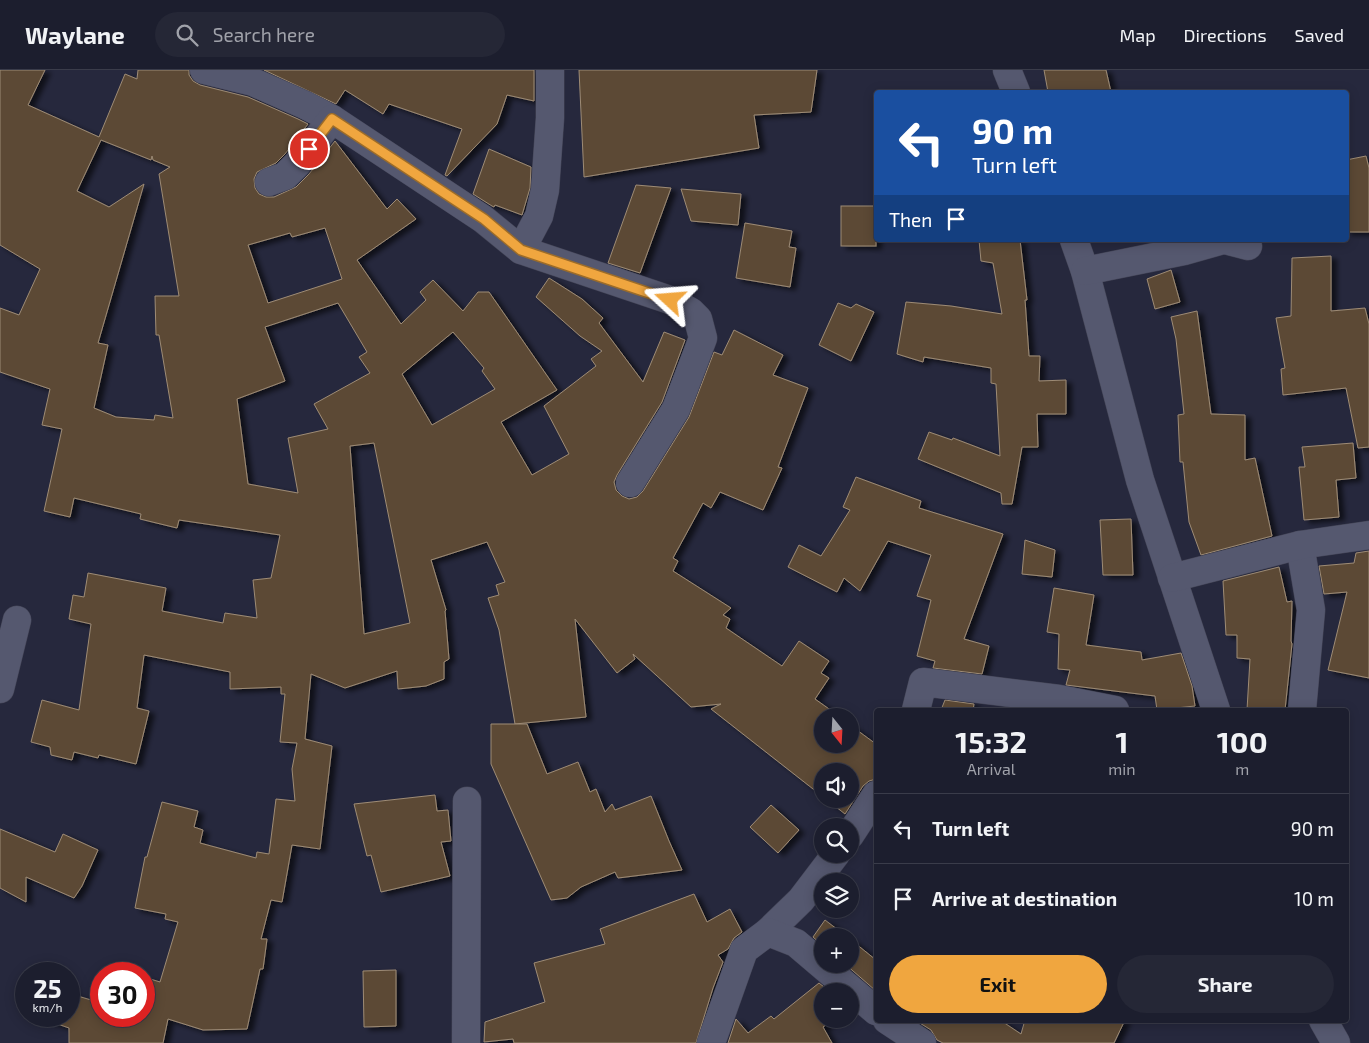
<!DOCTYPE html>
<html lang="en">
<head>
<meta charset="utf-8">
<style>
  :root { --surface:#1c1e2e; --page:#252736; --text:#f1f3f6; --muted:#a0a2aa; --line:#3a3c4a; --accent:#f0a63f }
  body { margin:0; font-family:"Exo 2",sans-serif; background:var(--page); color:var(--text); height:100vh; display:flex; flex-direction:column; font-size:19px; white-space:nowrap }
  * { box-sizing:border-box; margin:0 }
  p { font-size:16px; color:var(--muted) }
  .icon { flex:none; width:28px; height:28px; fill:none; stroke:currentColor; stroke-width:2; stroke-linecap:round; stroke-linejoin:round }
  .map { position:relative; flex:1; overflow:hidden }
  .drawer { position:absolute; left:874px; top:638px; width:475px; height:315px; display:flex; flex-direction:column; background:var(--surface); border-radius:5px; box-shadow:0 2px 12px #0003,0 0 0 1px var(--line) }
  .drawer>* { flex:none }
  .guide { position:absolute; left:874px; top:20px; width:475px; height:152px; border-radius:5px; box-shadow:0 2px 12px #0003,0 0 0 1px var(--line); background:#1a4fa0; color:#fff; overflow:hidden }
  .needle { width:32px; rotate:162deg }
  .buttons { position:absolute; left:814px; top:638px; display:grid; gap:10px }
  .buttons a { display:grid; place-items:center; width:45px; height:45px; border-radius:50%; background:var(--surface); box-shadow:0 2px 12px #0003,0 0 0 1px var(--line); font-size:25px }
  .speed { position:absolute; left:15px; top:892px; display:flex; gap:10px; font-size:25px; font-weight:700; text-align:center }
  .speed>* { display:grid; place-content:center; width:65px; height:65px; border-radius:50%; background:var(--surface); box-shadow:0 2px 12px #0003,0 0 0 1px var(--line); line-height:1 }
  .speed small { font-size:12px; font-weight:400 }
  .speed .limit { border:8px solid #d22; background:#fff; color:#111 }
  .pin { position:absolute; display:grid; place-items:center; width:42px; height:42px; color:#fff; margin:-21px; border:2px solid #fff; border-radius:50%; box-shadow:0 1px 5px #0007 }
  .me { position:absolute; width:55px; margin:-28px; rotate:289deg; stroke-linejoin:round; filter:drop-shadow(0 0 4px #0008) }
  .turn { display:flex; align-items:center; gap:18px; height:105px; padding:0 15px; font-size:22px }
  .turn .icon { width:65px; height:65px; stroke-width:2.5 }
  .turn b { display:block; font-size:35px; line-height:42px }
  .then { display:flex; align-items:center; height:48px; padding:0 15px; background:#0003; gap:10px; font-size:19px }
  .eta { display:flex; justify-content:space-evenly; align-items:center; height:85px; text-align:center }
  .eta b { font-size:30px; font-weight:700; line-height:35px }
  .action { display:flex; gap:10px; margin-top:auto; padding:10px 15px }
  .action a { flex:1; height:58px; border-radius:30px; background:var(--accent); color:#111; font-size:20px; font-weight:700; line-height:58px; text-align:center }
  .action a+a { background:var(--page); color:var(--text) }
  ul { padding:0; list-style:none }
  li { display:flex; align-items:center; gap:15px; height:70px; padding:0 15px; border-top:1px solid var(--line) }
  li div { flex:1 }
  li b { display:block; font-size:19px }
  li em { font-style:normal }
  header { display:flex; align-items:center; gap:30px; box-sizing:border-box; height:70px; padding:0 25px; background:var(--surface); border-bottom:1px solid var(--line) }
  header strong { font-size:24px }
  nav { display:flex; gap:28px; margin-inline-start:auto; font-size:18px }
  .search { width:350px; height:45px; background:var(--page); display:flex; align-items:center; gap:12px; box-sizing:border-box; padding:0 18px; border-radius:28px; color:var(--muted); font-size:19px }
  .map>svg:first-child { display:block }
</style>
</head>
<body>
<header>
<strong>Waylane</strong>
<div class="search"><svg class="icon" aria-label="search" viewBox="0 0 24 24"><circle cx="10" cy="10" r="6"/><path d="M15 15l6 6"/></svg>Search here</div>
<nav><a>Map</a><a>Directions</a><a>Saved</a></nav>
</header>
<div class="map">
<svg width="1369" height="973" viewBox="0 0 1369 973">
  <defs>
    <filter id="shadow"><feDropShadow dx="5.5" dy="3" stdDeviation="2.5" flood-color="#0009"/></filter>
  </defs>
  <rect width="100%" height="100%" fill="#26283d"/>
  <!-- building -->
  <g fill="#5b4a36" stroke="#9e8b75" fill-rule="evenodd" filter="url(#shadow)">
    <path d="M0,0H45L28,35L99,67L125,4L137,9L138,0H189V5L193,11L200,15L248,27L298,49L308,54L285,84L276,93L257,102L254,109L255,118L259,124L266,127H274L296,117L309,104L335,71L387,139L397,129L416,149L357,190L401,254L426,230L420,222L433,210L463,241L478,222H489L557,320L501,352L532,405L569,384L544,336L596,296L591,289L602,281L580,266L536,227L549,208L582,229L603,248L599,253L643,312L664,262L685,270L662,332L617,405L614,412L616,420L622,426L629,429L637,427L643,421L689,347L714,282L722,285L734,260L783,285L773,305L808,318L778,397L782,398L763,440L720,422L711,438L703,433L673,488L678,491L673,501L731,538L723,545L730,549L726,558L782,596L799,571L829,591L821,603L829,608L815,629L839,646H822V674H850V655L876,674V709L869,711L863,716L845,744L826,729H850V701H822V726L711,639L721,634L691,637L633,584L635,589L617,603L575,549L586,647L515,654L499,560L488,528L499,525L496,515L505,512L487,472L431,490L446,540L445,541L449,589L444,592V609L426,616L398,619L397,601L345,618L311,604L305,669L332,676L320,779L292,775L282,832L271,830L261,869H267L263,899H260L247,959L203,960L168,949L163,973H69V958L38,947L69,946V917L73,918L71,924L101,933V946H144V921L147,908L160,912L178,852L165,849L166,844L135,838L145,787H147L162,732L198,741L194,757L203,760L200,773L256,788L257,782L269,784L276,729L295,731L292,699L297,673L280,672L285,624H281V617L230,619V602L144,585L137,638L149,641L136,694L99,685L98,688L74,682L72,690L51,685L50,677L31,672L42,630L79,640L91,554L69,549L73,525L84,527L88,503L166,518L162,541L223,553L225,543L257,548L253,510L271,508L280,465L179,450L177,458L140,449L141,444L74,428L70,447L44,441L62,359L42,355L50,319L0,302V238L19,245L40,199L0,175ZM101,70L151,90L152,86L153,90L170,97L159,104L179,226H155L156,265H159L173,348L155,345L154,350L116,347L94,338L108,275L98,273L144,114L109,137L77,121ZM325,158L342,209L268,233L248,175L290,163L292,167ZM338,233L367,282L359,287L370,303L314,334L328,359L288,368L298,423L248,414L237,329L285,311L265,257ZM453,262L484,298L482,301L495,319L432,355L402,304ZM374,373L410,553L364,564L350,376Z"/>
    <path d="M264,0H534V31L507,25L497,54L447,106L445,105L462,59L389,34L383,44L345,20L336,34Z"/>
    <path d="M579,0H817L811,42L754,45L759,78L584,107Z"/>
    <path d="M1044,0H1106L1111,22H1048Z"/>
    <path d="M489,79L531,97L530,118L522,145L495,135L494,137L492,136L473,124Z"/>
    <path d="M1366,86L1369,98V162H1346V90Z"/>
    <path d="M636,115L671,118L640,203L608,193Z"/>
    <path d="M681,119L741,124L738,155L691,151Z"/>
    <rect x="841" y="136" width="35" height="40"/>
    <path d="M745,153L792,161L789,177L796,178L790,217L736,208Z"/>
    <path d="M979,170H1020L1027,230H1025L1029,286H1040L1039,311L1066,310V344H1037L1038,377H1022L1012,434H1002L1001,423L918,389L929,362L952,370L953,368L1000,386L996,314L991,313V298L924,287L923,292L897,284L906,232L951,236L1002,244L993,193L981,191Z"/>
    <path d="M1331,186V241L1365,238L1369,254V377L1358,378L1346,318L1283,325L1281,299L1285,298L1276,248L1291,246L1292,188Z"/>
    <path d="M1171,200L1180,232L1155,239L1147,209Z"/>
    <path d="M838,233L851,238L856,234L874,242L851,291L819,275Z"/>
    <path d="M1197,241L1211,344L1245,345V390L1255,388L1272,466L1201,485L1189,452L1183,392H1180L1178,345L1184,344L1176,269L1171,247Z"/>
    <path d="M1353,373L1356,408L1336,410L1339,447L1304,450L1299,397H1305L1302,377Z"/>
    <path d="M856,407L921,431L919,438L1003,464L964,569L989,576L982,604L933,598L935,591L917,586L931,530L917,526L931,485L888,471L860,521L844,508L837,522L788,497L799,475L821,486L850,440L843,437Z"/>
    <path d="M1131,449L1133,505H1103L1100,450Z"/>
    <path d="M1025,470L1055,480L1052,507L1022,504Z"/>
    <path d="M1369,481V608L1328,600L1347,522L1324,524L1319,496L1354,493L1356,483Z"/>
    <path d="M1279,497L1287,532L1292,531L1291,571L1292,574L1285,640H1247L1250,589L1237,588V565H1226L1223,511Z"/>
    <path d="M1054,518L1094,525L1086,575L1141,582L1142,590L1181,583L1192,616L1195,636L1157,640L1155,626L1066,615L1070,600L1058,599L1059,564L1047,562Z"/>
    <path d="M945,630L974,634L973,640H941Z"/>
    <path d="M491,654H527L547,704L578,692L590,722L596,719L605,742L612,734L615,740L651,726L669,771L682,800L618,808L615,802L581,817L567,828L551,830L491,694Z"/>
    <path d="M435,725L437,741L448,740L451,771L441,772L450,806L381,822L371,785L367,786L354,734Z"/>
    <path d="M771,735L799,760L778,783L750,757Z"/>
    <path d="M0,759L55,782L63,764L98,780L82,816L74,828L26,807V832L0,818Z"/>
    <path d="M694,824L707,852L730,839L742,862L734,868L728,879L718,885L723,892L713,918L696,973H514L513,969L484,972L485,952L545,932L534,893L605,874L600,859Z"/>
    <path d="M825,850L846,866H822V875L813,867Z"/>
    <path d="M850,869L876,890V921L845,894H850Z"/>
    <path d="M396,900V956L364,957L363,901Z"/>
    <path d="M819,913L829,921H822V949H834L823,957L832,973H728L736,949L748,963L771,946L774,949Z"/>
    <path d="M915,950H1000L1021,964L1025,950H1125L1114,973H943L937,970L931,960Z"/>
  </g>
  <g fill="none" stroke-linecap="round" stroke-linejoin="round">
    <defs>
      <g id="minor">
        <path d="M204,0L253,12L305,35L332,49L483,149L521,180L670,230L691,242L698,249L703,268L676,339L630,413"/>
        <path d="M1007,0L1016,22"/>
        <path d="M269,112L285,106L297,94L332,49"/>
        <path d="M1074,170L1085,201L1140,410L1216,640"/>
        <path d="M1225,170L1248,176"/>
        <path d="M521,180L539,146L545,120L550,48V0"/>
        <path d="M1085,201L1184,181L1223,170"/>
        <path d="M1300,475L1311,540L1302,640"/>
        <path d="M1172,508L1300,475L1369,465"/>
        <path d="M0,619L17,550"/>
        <path d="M916,640L923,612L1059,629L1115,640"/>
        <path d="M850,765L876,725"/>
        <path d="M768,862L801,830L836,784"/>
        <path d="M887,950L922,973"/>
        <path d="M1323,950L1336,973"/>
        <path d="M466,973L467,731"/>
        <path d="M711,973L744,880L768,862L796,873L876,941"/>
      </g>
    </defs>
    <!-- minor casing -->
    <use href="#minor" stroke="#444557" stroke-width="29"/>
    <!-- minor -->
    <use href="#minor" stroke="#55586f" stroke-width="28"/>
  </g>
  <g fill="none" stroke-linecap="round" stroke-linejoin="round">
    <defs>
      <path id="route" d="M309,79L332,49L484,149L521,180L670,230"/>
    </defs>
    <!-- route casing -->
    <use href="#route" stroke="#9c6c29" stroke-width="12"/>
    <!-- route -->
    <use href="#route" stroke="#f0a63f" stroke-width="9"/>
  </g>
</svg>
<div class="buttons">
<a><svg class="needle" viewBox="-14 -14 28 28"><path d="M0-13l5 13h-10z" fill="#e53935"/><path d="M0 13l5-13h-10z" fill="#a0a2aa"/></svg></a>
<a><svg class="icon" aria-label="sound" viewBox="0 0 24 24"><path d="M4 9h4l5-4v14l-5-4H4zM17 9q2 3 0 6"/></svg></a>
<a><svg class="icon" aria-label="search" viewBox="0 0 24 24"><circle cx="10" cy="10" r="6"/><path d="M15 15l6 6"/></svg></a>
<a><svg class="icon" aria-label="layers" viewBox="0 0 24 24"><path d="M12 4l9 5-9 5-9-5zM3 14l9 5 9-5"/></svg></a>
<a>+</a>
<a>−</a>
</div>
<div class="speed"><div>25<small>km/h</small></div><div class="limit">30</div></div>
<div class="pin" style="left:309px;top:79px;background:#d93025"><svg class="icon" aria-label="arrive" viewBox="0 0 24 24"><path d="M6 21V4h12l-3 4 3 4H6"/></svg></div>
<svg class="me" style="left:670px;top:230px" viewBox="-20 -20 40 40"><path d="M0-17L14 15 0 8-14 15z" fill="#f0a63f" stroke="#fff" stroke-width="4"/></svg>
<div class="guide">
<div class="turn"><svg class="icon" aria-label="left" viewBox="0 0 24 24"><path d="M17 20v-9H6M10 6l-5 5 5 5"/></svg><div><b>90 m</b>Turn left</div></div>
<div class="then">Then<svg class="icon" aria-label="arrive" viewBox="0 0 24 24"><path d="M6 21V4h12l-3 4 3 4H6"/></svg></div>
</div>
<section class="drawer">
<div class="eta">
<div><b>15:32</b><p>Arrival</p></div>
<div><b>1</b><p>min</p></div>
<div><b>100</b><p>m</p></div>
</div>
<ul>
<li><svg class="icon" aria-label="left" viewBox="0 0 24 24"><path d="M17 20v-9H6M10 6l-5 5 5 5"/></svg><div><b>Turn left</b></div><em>90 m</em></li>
<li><svg class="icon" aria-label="arrive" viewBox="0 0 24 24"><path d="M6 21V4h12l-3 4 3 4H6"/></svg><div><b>Arrive at destination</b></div><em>10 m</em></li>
</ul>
<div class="action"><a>Exit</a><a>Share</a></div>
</section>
</div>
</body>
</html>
